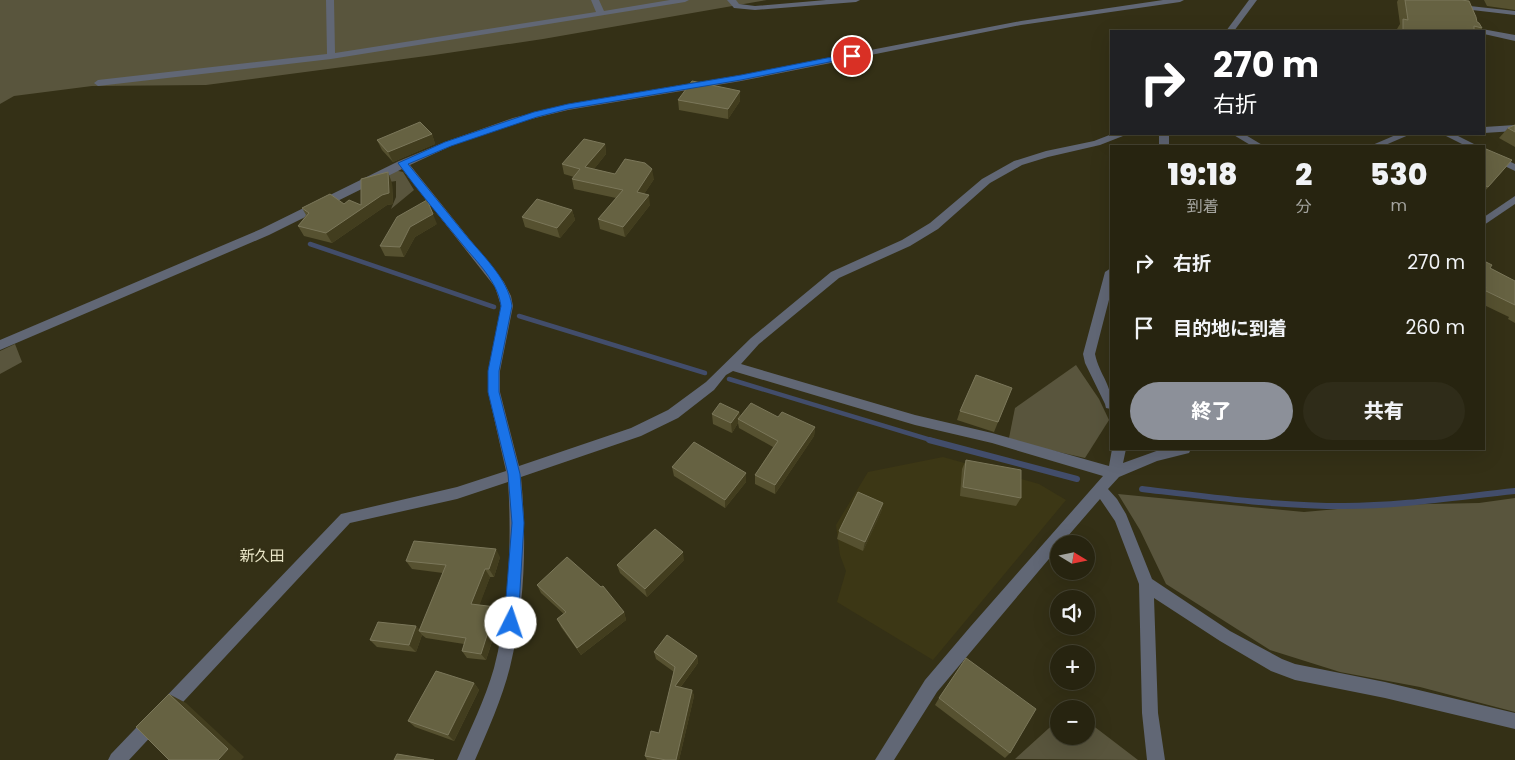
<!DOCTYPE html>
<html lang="ja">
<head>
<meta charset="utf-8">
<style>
  :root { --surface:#272410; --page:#2f2c19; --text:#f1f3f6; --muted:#a4a49f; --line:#434130; --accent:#8c9099 }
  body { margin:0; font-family:Poppins,"Noto Sans JP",sans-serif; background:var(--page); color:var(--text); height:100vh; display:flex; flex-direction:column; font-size:19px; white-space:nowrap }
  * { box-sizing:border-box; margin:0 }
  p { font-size:16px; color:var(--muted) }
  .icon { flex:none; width:28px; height:28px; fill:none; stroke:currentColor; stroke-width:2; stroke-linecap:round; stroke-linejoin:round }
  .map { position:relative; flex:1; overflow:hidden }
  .sheet { position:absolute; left:1110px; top:145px; width:375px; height:305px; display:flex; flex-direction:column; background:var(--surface); border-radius:0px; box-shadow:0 5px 20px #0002,0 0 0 1px var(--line) }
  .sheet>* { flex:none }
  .banner { position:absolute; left:1110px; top:30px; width:375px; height:105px; border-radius:0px; box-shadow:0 5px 20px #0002,0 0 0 1px var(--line); background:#202124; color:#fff; overflow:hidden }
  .needle { width:32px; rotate:100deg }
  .tools { position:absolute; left:1050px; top:535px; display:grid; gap:10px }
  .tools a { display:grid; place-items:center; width:45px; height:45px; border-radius:50%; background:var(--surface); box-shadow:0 5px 20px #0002,0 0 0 1px var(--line); font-size:25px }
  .pin { position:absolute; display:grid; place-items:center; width:42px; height:42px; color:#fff; margin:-21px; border:2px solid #fff; border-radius:50%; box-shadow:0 1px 5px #0007 }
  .me { position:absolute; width:55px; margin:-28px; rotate:4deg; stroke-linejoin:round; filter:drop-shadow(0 0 4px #0008) }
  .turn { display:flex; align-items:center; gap:18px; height:105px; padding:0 20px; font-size:22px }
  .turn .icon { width:65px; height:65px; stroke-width:2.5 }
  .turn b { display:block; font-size:35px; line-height:42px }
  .eta { display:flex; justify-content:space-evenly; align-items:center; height:85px; text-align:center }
  .eta b { font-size:30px; font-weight:800; line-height:35px }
  .cta { display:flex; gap:10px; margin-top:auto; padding:10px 20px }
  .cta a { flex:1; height:58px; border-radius:30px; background:var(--accent); color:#fff; font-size:20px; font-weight:800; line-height:58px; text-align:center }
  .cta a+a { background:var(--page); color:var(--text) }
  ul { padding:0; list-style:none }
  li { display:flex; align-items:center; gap:15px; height:65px; padding:0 20px }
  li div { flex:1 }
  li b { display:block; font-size:19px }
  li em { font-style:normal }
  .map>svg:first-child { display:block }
</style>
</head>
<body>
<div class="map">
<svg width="1515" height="760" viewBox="0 0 1515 760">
  <rect width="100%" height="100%" fill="#343016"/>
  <!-- built -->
  <path fill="#3c3715" d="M943,457L1039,484L1066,500L933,660L837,602L846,571L840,555L836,525L868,472Z"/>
  <!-- green -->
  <g fill="#59553d">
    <path d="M0,0H767L543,39L434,55L206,85L92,86L14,96L0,104Z"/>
    <path d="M394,170L403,172L414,190L391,209L396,197V181L363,186Z"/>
    <path d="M15,344L22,362L0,374V351Z"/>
    <path d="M1076,365L1099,399L1109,420L1085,458L1015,442L1009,438L1015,408Z"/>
    <path d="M1118,494L1304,512L1382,505L1479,503L1515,498V712L1420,687L1340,672L1270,650L1166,584L1140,530Z"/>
    <path d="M1059,719V736H1086L1087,721L1138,760L1015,759Z"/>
  </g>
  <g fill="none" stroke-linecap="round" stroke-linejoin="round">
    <!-- stream-far1 -->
    <g stroke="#424d6b" stroke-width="4.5">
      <path d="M310,244L494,307"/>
      <path d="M519,316L705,373"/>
      <path d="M729,379L934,441"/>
    </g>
    <!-- stream -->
    <g stroke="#424d6b" stroke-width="6">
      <path d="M929,440L1077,479"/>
      <path d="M1142,489C1209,497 1276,506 1344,506C1401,506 1458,497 1515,491"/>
    </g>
    <!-- minor -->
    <g fill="#616775" fill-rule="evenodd">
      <path d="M326,0H334L335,53L596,12L591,0H599L604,11L670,0H689L685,2L331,59L98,86L94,83L98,80L327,54Z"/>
      <path d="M727,0H736L739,4L755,6L826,0H860L856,2L755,10L734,8Z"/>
      <path d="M1163,0H1184L1180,2L1021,25L741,81L568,110L519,122L451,146L410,165L504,282L511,296L513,306L500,371V392L519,466L631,428L668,410L706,382L751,338L831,272L902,240L930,223L982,179L1014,161L1046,151L1094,141L1112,134H1125L1123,136L1100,145L1048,157L1022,165L990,183L938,229L910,246L839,278L759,344L741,364L915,415L992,433L1109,466L1112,449H1126L1123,463L1162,449H1191L1189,453L1157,461L1119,477L1108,489L1117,499L1126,514L1152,579L1230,631L1282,659L1295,664L1385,682L1515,713V729L1385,698L1295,680L1271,671L1220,641L1154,598L1158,713L1165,760H1147L1142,713L1139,584L1115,521L1100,499L1061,544H1059V547L937,692L894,760H875L925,680L971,626L1103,476L992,443L915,425L733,371L726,375L714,390L678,418L641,436L521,477C527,540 525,606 510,667C502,699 488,730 475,760H457C470,729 485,700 494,668C509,611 512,540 508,482L457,499L350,523L129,760H108L111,754L341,514L457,487L506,471L488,392V371L501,306L495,287L402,169L269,235L0,350V340L261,229L399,161L445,142L513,118L568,104L741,75L1021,21Z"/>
      <path d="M1249,0H1257L1234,31H1226Z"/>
      <path d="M1452,4L1515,11V15L1455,8L1451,6Z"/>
      <path d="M1471,27L1515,35V41L1484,34V31H1471Z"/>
      <path d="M1515,125V131L1484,133V127Z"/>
      <rect x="1159" y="134" width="10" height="12"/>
      <path d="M1232,134H1244L1264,146H1252Z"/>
      <path d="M1398,134H1411L1383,146H1370Z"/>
      <path d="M1442,134H1454L1478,146H1466Z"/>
      <path d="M1484,149L1515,164V171L1484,156Z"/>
      <path d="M1515,196V204L1484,225V217Z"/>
      <path d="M1111,268V292L1095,354C1100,377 1113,384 1111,409L1106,408L1105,404L1085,363L1083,354L1105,272Z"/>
    </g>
  </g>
  <!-- wall -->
  <g fill="#565130">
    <path d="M1398,0H1461L1477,22L1482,28L1479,31H1397V29L1400,24L1397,2Z"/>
    <path d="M1484,0H1515V10L1487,6Z"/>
    <path d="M678,100L740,101L728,119L679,110Z"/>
    <path d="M1515,125V147L1499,138L1508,128Z"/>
    <path d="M432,134L435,144L393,162L382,150L377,140Z"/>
    <path d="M605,144L606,154L594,169L615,174L654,179L644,194L650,205L625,237L600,229L598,219L616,198L574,189L572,179L574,177L564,174L562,164Z"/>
    <path d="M1484,152L1512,160L1484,192Z"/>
    <path d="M392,183L393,204L387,205L332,243L304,236L298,226L306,215L302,208L344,204L361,205Z"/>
    <path d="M572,210L575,220L560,238L525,227L522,217Z"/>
    <path d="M437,224L415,237L404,257L385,256L380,246Z"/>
    <path d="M1484,261L1490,268L1515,281V323L1508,319L1509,317L1484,305Z"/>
    <path d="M1012,388L994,432L957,420L960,411Z"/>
    <path d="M739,412L740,417H778L815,427L814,436L775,494L755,484V475L773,447L739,428L738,423L732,433L713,424L712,414Z"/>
    <path d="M966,460L1021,498L1016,506L960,496L962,469Z"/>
    <path d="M672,467L746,482L725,508L674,476Z"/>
    <path d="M883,503L881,512L863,551L837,539L839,531Z"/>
    <path d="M500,557L494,577H490L479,605L496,607L501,614L486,660L467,658L462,651L464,644L426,638L422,635L416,652L377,647L370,640L420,630L443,573L412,569L406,561Z"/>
    <path d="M684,560L647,597L620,573L617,565Z"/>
    <path d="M537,585L624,612L626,620L581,655L561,627L557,619L564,614L541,593Z"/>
    <path d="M654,652L697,656L698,663L680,688L692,690L694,696L679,760H647L645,756L659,733L674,672L656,659Z"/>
    <path d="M474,683L479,690L454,741L415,727L408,721Z"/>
    <path d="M939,698L1010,753L1005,758L935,705Z"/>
  </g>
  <!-- shaded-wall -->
  <g fill="#423d1e">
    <path d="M740,91V101L728,119V109Z"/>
    <path d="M432,134L435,144L393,162L388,152Z"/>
    <path d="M605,144L606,154L587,178L585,167Z"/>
    <path d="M652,169L654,179L639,202L637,192Z"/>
    <path d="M388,172L392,183L393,204L387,205L332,243L326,233L382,195Z"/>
    <path d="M649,195L650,205L625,237L623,227Z"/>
    <path d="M572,210L575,220L560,238L557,228Z"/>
    <path d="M433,214L437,224L415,237L404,257L400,247L410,227Z"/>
    <path d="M739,412L740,419H738V423L732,433L731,423Z"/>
    <path d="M815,427L814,436L775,494V485Z"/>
    <path d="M746,473V482L725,508V500Z"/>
    <path d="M883,503L881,512L863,551L865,542Z"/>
    <path d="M496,549L500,557L494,577L489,569Z"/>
    <path d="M683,552L684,560L647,597L645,589Z"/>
    <path d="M485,569L490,577L477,612L471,604Z"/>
    <path d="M496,607L501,614L486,660L481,654Z"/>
    <path d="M624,612L626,620L581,655L577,648Z"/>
    <path d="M416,626L421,631H419L422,635L416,652L409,645Z"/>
    <path d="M697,656L698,663L676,693L675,686Z"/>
    <path d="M474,683L479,690L454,741L448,735Z"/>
    <path d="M692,690L694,696L679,760H676Z"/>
    <path d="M169,694L186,703L244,757L241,760H218Z"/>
  </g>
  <!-- building -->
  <g fill="#666242" stroke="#7b775a">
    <path d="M1405,0H1461L1469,1L1476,17L1477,22L1479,23L1482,28L1474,26V31H1403V19L1408,20Z"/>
    <path d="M692,81L740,91L728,109L678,100Z"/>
    <path d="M420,122L432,134L388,152L377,140Z"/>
    <path d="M1515,125V132L1508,128Z"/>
    <path d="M584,139L605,144L585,167L615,174L625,159L645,163L652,169L637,192L649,195L623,227L598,219L623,190L572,179L580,169L562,164Z"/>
    <path d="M1486,149L1512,160L1488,187L1484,185V152Z"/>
    <path d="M388,172L389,193L382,195L326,233L298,226L309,213L302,208L330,194L344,204L349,200L361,205V179Z"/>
    <path d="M537,199L572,210L557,228L522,217Z"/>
    <path d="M427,200L433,214L410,227L400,247L380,246L397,217Z"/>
    <path d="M1484,261L1492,265L1490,268L1515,281V305L1484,290L1486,287L1484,286Z"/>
    <path d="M976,375L1012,388L998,422L960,411Z"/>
    <path d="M720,403L739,412L731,423L712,414Z"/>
    <path d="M751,403L778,417L782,412L815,427L775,485L755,475L778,441L738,419Z"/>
    <path d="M694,442L746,473L725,500L672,467Z"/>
    <path d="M966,460L1021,470V498L963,487Z"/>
    <path d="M858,492L883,503L865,542L839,531Z"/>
    <path d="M655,529L683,552L645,589L617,565Z"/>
    <path d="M414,541L496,549L489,569H485L471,604L496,607L481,654L462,651L466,638L419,631L446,565L406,561Z"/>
    <path d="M567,557L601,587L603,586L624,612L577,648L557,619L566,612L537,585Z"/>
    <path d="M378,622L416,626L409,645L370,640Z"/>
    <path d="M667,635L697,656L675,686L692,690L676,760H666L645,756L651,731L659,733L675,667L654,652Z"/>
    <path d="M966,658L1036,709L1010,753L939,698Z"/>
    <path d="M436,671L474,683L448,735L408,721Z"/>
    <path d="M169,694L228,749L218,760H169L136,727Z"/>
    <path d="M397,754L434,760H394Z"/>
  </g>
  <!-- route -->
  <path fill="#1a73e8" stroke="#114b97" d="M852,53L856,56L854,57L741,80L568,109L537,117L451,146L408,164C427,187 445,210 464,233C481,254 508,278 512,306L499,371V392L520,474L524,523L518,623L516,628L511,630L506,628L504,623L512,523L508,474L488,392V371L501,306C498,282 477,262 463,245C441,218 418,191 398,163L445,142L534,112L568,104L741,75Z"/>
  <g text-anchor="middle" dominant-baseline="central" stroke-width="5" stroke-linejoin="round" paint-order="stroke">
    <!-- quarter labels -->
    <g font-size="15" fill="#e9e5c6" stroke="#343016">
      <text x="262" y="555">新久田</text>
    </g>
  </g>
</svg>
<div class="tools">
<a><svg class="needle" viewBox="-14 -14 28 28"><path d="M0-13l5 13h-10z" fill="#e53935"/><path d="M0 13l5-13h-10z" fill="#a4a49f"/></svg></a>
<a><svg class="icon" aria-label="sound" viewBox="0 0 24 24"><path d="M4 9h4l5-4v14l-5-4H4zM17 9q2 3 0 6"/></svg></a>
<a>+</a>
<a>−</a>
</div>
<div class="pin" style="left:852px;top:56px;background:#d93025"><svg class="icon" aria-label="arrive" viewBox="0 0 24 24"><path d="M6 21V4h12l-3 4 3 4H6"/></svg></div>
<svg class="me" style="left:511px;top:623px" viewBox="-20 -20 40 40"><circle r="19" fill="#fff"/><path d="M0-13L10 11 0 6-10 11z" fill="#1a73e8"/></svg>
<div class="banner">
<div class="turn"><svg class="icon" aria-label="right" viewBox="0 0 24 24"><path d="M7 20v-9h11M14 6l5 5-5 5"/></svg><div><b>270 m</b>右折</div></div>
</div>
<section class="sheet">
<div class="eta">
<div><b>19:18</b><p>到着</p></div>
<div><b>2</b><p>分</p></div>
<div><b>530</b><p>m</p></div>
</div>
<ul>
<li><svg class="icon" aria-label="right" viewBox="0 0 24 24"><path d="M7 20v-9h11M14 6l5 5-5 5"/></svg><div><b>右折</b></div><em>270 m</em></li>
<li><svg class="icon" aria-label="arrive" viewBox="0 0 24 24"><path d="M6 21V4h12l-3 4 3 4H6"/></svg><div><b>目的地に到着</b></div><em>260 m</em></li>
</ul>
<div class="cta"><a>終了</a><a>共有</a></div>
</section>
</div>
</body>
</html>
